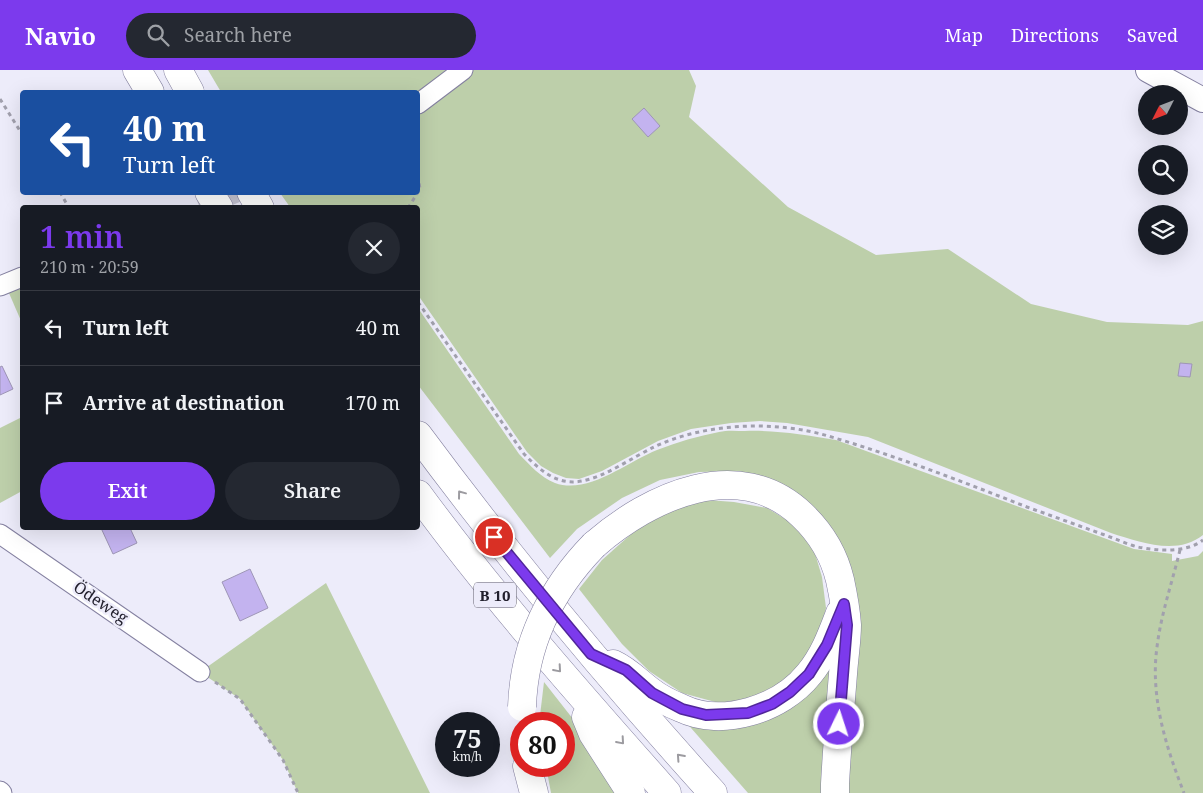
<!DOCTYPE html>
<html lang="en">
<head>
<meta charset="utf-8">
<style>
  :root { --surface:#171b24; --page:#242831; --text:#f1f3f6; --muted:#9ea1a6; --line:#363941; --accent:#7c3aed }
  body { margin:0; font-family:"Noto Serif",serif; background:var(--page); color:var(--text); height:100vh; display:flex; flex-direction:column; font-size:19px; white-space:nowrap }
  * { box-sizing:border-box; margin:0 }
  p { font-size:16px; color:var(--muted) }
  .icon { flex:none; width:28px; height:28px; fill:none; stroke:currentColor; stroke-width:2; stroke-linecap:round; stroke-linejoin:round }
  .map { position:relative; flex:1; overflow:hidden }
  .details { position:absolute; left:20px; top:135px; width:400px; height:325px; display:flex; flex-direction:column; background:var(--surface); border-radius:5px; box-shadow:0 5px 20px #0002 }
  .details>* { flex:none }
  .top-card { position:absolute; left:20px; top:20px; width:400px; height:105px; border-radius:5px; box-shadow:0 5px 20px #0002; background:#1a4fa0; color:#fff; overflow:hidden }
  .needle { width:32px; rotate:228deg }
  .buttons { position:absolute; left:1138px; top:15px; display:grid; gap:10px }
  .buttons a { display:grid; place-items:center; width:50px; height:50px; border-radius:50%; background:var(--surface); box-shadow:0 5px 20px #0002; font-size:25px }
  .speed { position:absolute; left:435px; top:642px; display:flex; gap:10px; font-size:25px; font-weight:700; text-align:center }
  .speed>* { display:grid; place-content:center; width:65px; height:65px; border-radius:50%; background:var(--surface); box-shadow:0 5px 20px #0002; line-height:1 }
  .speed small { font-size:12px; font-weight:400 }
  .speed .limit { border:8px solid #d22; background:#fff; color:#111 }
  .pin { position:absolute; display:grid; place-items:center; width:42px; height:42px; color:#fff; margin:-21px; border:2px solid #fff; border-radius:50%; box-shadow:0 1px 5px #0007 }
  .me { position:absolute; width:55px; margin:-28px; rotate:4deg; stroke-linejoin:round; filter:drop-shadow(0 0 4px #0008) }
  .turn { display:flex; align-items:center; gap:18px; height:105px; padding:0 20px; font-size:22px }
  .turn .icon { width:65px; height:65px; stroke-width:2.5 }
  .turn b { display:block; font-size:35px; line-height:42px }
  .round { display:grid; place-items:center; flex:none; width:52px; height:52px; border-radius:26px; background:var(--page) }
  .headline { display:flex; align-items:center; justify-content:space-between; height:85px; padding:0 20px }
  h1 { font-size:30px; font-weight:600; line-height:38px; color:var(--accent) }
  .cta { display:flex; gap:10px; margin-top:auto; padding:10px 20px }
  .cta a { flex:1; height:58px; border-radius:30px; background:var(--accent); color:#fff; font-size:20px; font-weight:600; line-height:58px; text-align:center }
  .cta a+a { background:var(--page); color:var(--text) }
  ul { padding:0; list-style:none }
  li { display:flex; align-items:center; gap:15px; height:75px; padding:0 20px; border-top:1px solid var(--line) }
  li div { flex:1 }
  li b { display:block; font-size:19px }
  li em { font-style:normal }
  header { display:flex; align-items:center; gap:30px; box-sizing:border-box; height:70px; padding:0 25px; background:var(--accent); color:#fff }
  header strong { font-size:24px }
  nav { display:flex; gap:28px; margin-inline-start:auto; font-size:18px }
  .search { width:350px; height:45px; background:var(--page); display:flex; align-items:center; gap:12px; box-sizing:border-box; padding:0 18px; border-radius:28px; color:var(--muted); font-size:19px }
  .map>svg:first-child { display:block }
</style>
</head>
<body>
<header>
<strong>Navio</strong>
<div class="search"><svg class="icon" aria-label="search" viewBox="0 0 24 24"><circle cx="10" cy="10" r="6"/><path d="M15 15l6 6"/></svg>Search here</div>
<nav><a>Map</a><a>Directions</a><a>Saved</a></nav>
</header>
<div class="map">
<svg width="1203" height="723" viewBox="0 0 1203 723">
  <rect width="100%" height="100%" fill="#edecfa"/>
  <!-- green -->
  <g fill="#bdcfaa">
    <path d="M208,0H689L696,16L689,47L788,137L876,185L948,179L1031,234L1107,252L1188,255L1203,251V465C1177,486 1139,472 1111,463L868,367L787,353L760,351L731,353L691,359L658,371L602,401L579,409L566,408L553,403L541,396L527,382L418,225V138L290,137L280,123L418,122V22H221Z"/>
    <path d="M22,207V253L5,214Z"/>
    <path d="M418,238L519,384C530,395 540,407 555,413C588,425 627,392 657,380C677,372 698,366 719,362C727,360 737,361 745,361C777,360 805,365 836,370L1134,479L1172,484V491L1198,486L1203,481V723H844L852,580L816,441L794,422L739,401L699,402L660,410L622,428L577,459L550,488L418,315Z"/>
    <path d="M22,347V421L0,433V358Z"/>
    <path d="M694,429L734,432L767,438L792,453L814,480L822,507L826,538L818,570L805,593L781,616L754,628L719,633L682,623L649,601L622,574L579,519L602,490L639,457Z"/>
    <path d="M326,513L430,723H298L283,690L240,629L200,602Z"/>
    <path d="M832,583L826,723H748L684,650L727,655Z"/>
    <path d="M544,612L591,672L621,723H551L546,696H564V654H539Z"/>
  </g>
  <!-- building -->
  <g fill="#c3b3ef" stroke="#9e96b6">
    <path d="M644,38L660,56L648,67L632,49Z"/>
    <path d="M1180,293L1192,294L1190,307L1178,306Z"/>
    <path d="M2,296L13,319L0,325V297Z"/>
    <path d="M101,458H130L137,473L113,484Z"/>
    <path d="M250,499L268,538L240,551L222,512Z"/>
  </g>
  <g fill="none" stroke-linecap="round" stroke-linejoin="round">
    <!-- minor-tunnel -->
    <path stroke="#c4c3d1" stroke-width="19" stroke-dasharray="19 9" stroke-linecap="butt" d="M200,138L239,122"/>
    <defs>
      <g id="minor">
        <path d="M418,34L463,0"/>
        <path d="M0,216L22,207"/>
        <path d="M0,464L200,602"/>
        <path d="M0,721L2,723"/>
      </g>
      <path id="major" d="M1148,0L1203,30"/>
      <g id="highway">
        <path d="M137,0L150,22"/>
        <path d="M178,0L190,22"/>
        <path d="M209,122L219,138"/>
        <path d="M251,122L260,138"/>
        <path d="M418,365C510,489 609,608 713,723"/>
        <path d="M418,424C495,529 581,626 667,723"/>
        <path d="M594,475C650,426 739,385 802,445C821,463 834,485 840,510C843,524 846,540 847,555C847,571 844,588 843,604C840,641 837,677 835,714V723"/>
        <path d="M613,594C628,601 638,612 650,621C659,628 671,634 681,638C722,658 781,639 809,604C824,586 832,564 840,543"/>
        <path d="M586,647L593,664L631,723"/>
        <path d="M527,696L534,723"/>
      </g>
    </defs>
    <!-- minor casing -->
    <use href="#minor" stroke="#8480a0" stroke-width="21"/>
    <!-- major casing -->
    <use href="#major" stroke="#8480a0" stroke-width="26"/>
    <!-- highway casing -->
    <use href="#highway" stroke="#8480a0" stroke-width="29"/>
    <!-- path -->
    <g stroke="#a1a0ad" stroke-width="3" stroke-dasharray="4 4" stroke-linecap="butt">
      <path d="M0,29L22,64"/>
      <path d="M60,122L69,138"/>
      <path d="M408,138L420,119L418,106"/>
      <path d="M418,232L524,384C540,400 557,416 582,411C605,407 633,387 654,377C704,353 775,350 828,366C896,386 961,411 1027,437C1052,446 1077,455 1102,464C1114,468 1126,474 1138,477C1157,481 1187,483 1203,470"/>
      <path d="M1180,480C1172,513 1161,544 1157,577C1150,627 1166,677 1184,723"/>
      <path d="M215,612L240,629L283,690L298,723"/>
    </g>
    <!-- minor -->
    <use href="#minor" stroke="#fff" stroke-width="19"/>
    <!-- major -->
    <use href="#major" stroke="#fff" stroke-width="24"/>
    <!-- highway -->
    <use href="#highway" stroke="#fff" stroke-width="28"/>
    <defs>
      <path id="highway-bridge" d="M522,637C524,574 551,519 594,475"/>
    </defs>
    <!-- highway-bridge casing -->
    <use href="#highway-bridge" stroke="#8480a0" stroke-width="29" stroke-linecap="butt"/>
    <!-- highway-bridge -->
    <use href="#highway-bridge" stroke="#fff" stroke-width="28"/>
  </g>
  <!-- one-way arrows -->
  <defs><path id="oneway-chevron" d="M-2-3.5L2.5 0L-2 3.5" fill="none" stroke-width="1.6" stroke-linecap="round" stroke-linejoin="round" transform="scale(1.25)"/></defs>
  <g stroke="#9c9ba0">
    <use href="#oneway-chevron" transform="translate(461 424) rotate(-127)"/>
    <use href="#oneway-chevron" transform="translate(558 599) rotate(49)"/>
    <use href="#oneway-chevron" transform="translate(621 671) rotate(49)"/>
    <use href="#oneway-chevron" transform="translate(680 687) rotate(-132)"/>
  </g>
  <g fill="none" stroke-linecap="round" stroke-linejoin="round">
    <defs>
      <path id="route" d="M494,467L591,584L626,600L652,623L682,639L706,645L748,643L772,634L790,622L809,604L827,575L844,534L847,555L839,654"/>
    </defs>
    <!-- route casing -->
    <use href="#route" stroke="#51269a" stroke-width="12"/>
    <!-- route -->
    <use href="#route" stroke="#7c3aed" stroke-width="9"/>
  </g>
  <g text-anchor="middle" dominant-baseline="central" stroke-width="5" stroke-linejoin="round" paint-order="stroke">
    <!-- shield labels -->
    <rect fill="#edecfa" stroke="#5f5d6a" stroke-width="1" x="474" y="512.5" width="42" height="25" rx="4"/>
    <g font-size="15" font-weight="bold" fill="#22202d">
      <text x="495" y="525">B 10</text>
    </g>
    <!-- street labels -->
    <g font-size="16" fill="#22202d" stroke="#edecfa">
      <text transform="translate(101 532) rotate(34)">Ödeweg</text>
    </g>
  </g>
</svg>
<div class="buttons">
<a><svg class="needle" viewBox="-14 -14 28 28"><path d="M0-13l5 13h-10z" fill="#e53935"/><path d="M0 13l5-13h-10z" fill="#9ea1a6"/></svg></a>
<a><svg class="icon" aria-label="search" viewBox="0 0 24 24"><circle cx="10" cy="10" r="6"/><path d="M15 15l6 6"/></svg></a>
<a><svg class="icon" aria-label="layers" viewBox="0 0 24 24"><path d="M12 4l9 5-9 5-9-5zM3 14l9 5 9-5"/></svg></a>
</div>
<div class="speed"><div>75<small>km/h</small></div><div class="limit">80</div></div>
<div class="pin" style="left:494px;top:467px;background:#d93025"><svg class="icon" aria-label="arrive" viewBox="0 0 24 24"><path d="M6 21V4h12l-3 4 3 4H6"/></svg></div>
<svg class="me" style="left:839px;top:654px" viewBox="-20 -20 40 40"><circle r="17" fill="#7c3aed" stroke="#fff" stroke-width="3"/><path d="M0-11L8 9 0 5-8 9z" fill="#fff"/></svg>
<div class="top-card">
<div class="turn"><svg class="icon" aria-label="left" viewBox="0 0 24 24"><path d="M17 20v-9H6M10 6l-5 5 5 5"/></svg><div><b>40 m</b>Turn left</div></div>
</div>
<section class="details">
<div class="headline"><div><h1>1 min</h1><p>210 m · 20:59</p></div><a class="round"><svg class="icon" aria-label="close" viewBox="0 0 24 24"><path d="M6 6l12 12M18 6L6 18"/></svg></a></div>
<ul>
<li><svg class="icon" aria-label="left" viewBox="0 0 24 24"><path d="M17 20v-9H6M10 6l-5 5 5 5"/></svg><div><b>Turn left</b></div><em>40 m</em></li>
<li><svg class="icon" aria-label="arrive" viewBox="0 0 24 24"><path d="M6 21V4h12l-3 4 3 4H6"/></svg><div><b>Arrive at destination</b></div><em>170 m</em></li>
</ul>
<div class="cta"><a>Exit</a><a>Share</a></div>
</section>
</div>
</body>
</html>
